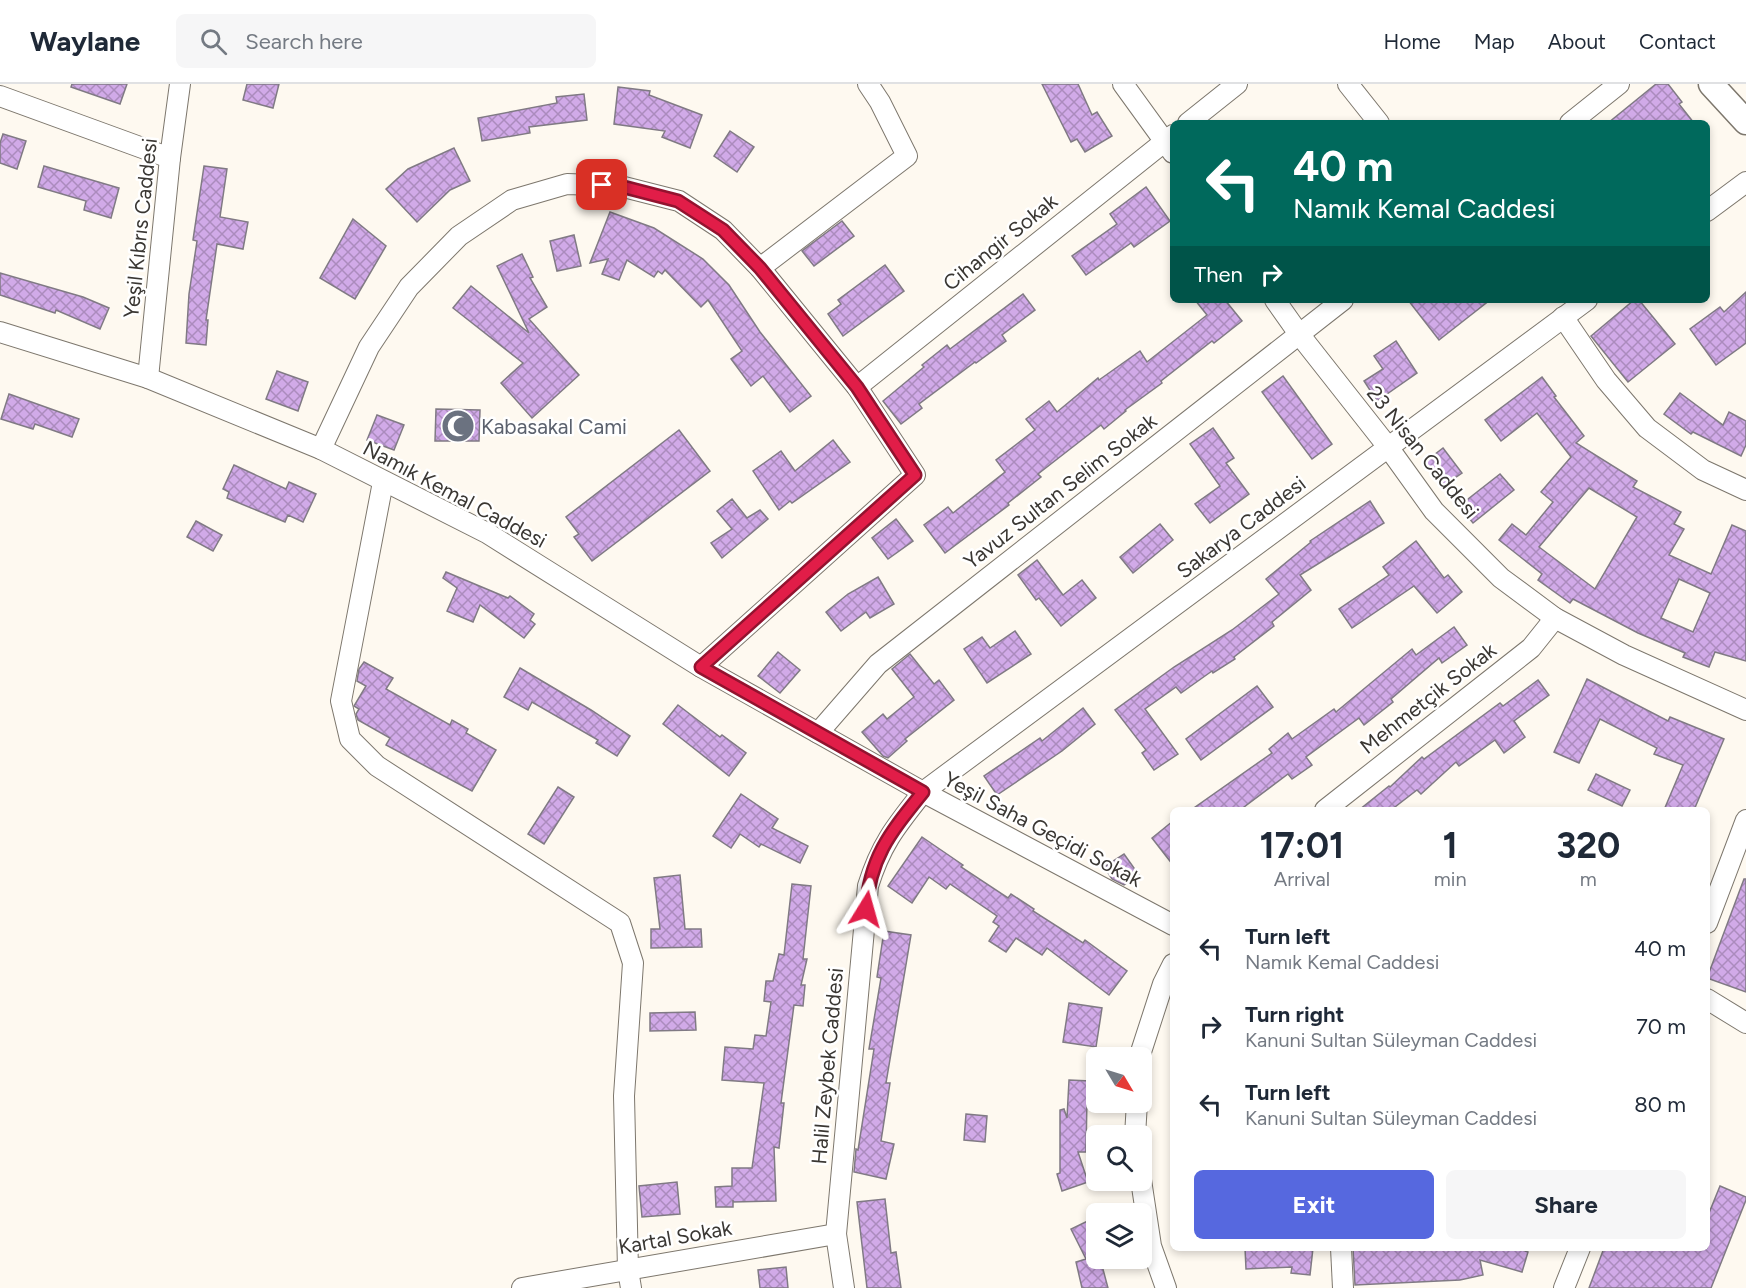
<!DOCTYPE html>
<html lang="en">
<head>
<meta charset="utf-8">
<style>
  :root { --surface:#fff; --page:#f6f6f7; --text:#1f2937; --muted:#747a83; --line:#e0e1e3; --accent:#5668df }
  body { margin:0; font-family:Figtree,sans-serif; background:var(--page); color:var(--text); height:100vh; display:flex; flex-direction:column; font-size:22px; white-space:nowrap }
  * { box-sizing:border-box; margin:0 }
  p { font-size:20px; color:var(--muted) }
  .icon { flex:none; width:33px; height:33px; fill:none; stroke:currentColor; stroke-width:2; stroke-linecap:round; stroke-linejoin:round }
  .map { position:relative; flex:1; overflow:hidden }
  .drawer { position:absolute; left:1170px; top:723px; width:540px; height:444px; display:flex; flex-direction:column; background:var(--surface); border-radius:9px; box-shadow:0 3px 9px #0003 }
  .drawer>* { flex:none }
  .banner { position:absolute; left:1170px; top:36px; width:540px; height:183px; border-radius:9px; box-shadow:0 3px 9px #0003; background:#00695c; color:#fff; overflow:hidden }
  .needle { width:39px; rotate:128deg }
  .tools { position:absolute; left:1086px; top:963px; display:grid; gap:12px }
  .tools a { display:grid; place-items:center; width:66px; height:66px; border-radius:9px; background:var(--surface); box-shadow:0 3px 9px #0003; font-size:30px }
  .pin { position:absolute; display:grid; place-items:center; width:51px; height:51px; color:#fff; margin:-26px; border-radius:12px; box-shadow:0 3px 9px #0006 }
  .me { position:absolute; width:66px; margin:-33px; rotate:8deg; stroke-linejoin:round; filter:drop-shadow(0 0 4px #0008) }
  .turn { display:flex; align-items:center; gap:21px; height:126px; padding:0 24px; font-size:27px }
  .turn .icon { width:78px; height:78px; stroke-width:2.5 }
  .turn b { display:block; font-size:42px; line-height:51px }
  .then { display:flex; align-items:center; height:57px; padding:0 24px; background:#0003; gap:12px; font-size:22px }
  .eta { display:flex; justify-content:space-evenly; align-items:center; height:102px; text-align:center }
  .eta b { font-size:36px; font-weight:700; line-height:42px }
  .primary-button { display:flex; gap:12px; margin-top:auto; padding:12px 24px }
  .primary-button a { flex:1; height:69px; border-radius:9px; background:var(--accent); color:#fff; font-size:24px; font-weight:700; line-height:69px; text-align:center }
  .primary-button a+a { background:var(--page); color:var(--text) }
  ul { padding:0; list-style:none }
  li { display:flex; align-items:center; gap:18px; height:78px; padding:0 24px }
  li div { flex:1 }
  li b { display:block; font-size:22px }
  li em { font-style:normal }
  header { display:flex; align-items:center; gap:36px; box-sizing:border-box; height:84px; padding:0 30px; background:var(--surface); border-bottom:2px solid var(--line) }
  header strong { font-size:28px }
  nav { display:flex; gap:33px; margin-inline-start:auto; font-size:21px }
  .search { width:420px; height:54px; background:var(--page); display:flex; align-items:center; gap:15px; box-sizing:border-box; padding:0 21px; border-radius:9px; color:var(--muted); font-size:22px }
  .map>svg:first-child { display:block }
</style>
</head>
<body>
<header>
<strong>Waylane</strong>
<div class="search"><svg class="icon" aria-label="search" viewBox="0 0 24 24"><circle cx="10" cy="10" r="6"/><path d="M15 15l6 6"/></svg>Search here</div>
<nav><a>Home</a><a>Map</a><a>About</a><a>Contact</a></nav>
</header>
<div class="map">
<svg width="1746" height="1204" viewBox="0 0 1746 1204">
  <defs>
    <pattern id="building-cross-hatch" width="8" height="8" patternUnits="userSpaceOnUse" patternTransform="scale(1.5)"><rect width="8" height="8" fill="#d1aae8"/><path d="M0 0l8 8M0 8l8-8" fill="none" stroke="#ab8bbd"/></pattern>
  </defs>
  <rect width="100%" height="100%" fill="#fef9f0"/>
  <!-- building -->
  <g fill="url(#building-cross-hatch)" stroke="#807a84" stroke-width="1.5" fill-rule="evenodd">
    <path d="M72,0H127L120,20L71,3Z"/>
    <path d="M247,0H279L273,24L243,16Z"/>
    <path d="M1042,0H1078L1092,31L1097,28L1112,52L1085,68L1077,55L1071,58Z"/>
    <path d="M1656,0H1668L1682,18L1679,20L1694,39H1608Z"/>
    <path d="M618,3L650,7L649,11L702,31L690,64L662,53L665,47L614,40Z"/>
    <path d="M584,10L587,36L529,43L530,49L482,57L478,34L557,19L556,13Z"/>
    <path d="M730,47L754,63L737,88L714,72Z"/>
    <path d="M3,50L26,57L17,85L0,79V59Z"/>
    <path d="M454,64L470,97L450,106L417,138L386,105L408,85Z"/>
    <path d="M44,82L119,104L111,134L84,126L86,117L38,103Z"/>
    <path d="M204,82L227,85L220,133L248,138L243,165L217,160L206,236H208L206,261L186,259L189,210L197,157L193,156Z"/>
    <path d="M1146,103L1170,137L1134,163L1131,159L1086,191L1072,172L1117,140L1110,130Z"/>
    <path d="M610,128L654,144L703,175L729,201L760,248L811,312L790,328L763,292L751,302L731,275L742,267L708,216L701,223L665,186L662,190L658,187L654,193L627,176L619,196L602,190L608,175L590,179Z"/>
    <path d="M353,135L386,162L355,215L320,194Z"/>
    <path d="M842,137L854,152L814,182L802,167Z"/>
    <path d="M574,151L581,182L557,187L550,157Z"/>
    <path d="M522,170L533,193L530,194L547,223L529,235L579,291L532,334L501,299L523,279L453,224L471,202L529,249L497,182Z"/>
    <path d="M885,181L904,207L843,252L828,230L841,220L838,216Z"/>
    <path d="M0,189L83,213L109,224L100,245L56,226L55,229L0,211Z"/>
    <path d="M1746,208V259L1716,281L1690,245L1720,223L1724,228Z"/>
    <path d="M1023,210L1035,226L1002,251L1006,257L976,279L975,278L919,320L922,324L901,340L883,317L924,283L922,281L947,261L950,265Z"/>
    <path d="M1195,216H1225L1242,237L1214,259L1212,257L1161,297L1162,299L1125,326L1126,327L1104,345L1101,341L1038,390L1041,393L1008,419L1009,421L945,469L924,441L948,423L953,429L1005,388L996,376L1035,346L1026,335L1049,317L1057,328L1098,294L1099,296L1140,267L1147,278L1207,231Z"/>
    <path d="M1408,216H1490L1439,256Z"/>
    <path d="M1634,216H1639L1675,260L1628,298L1591,252Z"/>
    <path d="M1396,257L1417,289L1377,317L1364,297L1383,285L1374,272Z"/>
    <path d="M277,287L308,298L298,327L266,315Z"/>
    <path d="M1283,292L1332,360L1312,375L1262,308Z"/>
    <path d="M1542,293L1556,312L1554,313L1584,352L1576,359L1637,397L1633,403L1681,428L1674,440L1684,445L1669,471L1711,490L1732,441L1746,447V577L1715,568L1709,583L1683,573L1685,569L1638,549L1573,515L1570,519L1538,496L1542,490L1499,456L1512,440L1526,451L1553,418L1541,408L1571,373L1537,329L1501,357L1485,336ZM1589,404L1637,433L1595,505L1539,463ZM1679,495L1710,509L1693,548L1661,534Z"/>
    <path d="M1680,309L1723,341L1729,328L1746,337V361L1741,372L1693,348L1691,350L1664,330Z"/>
    <path d="M9,310L79,335L72,353L35,340L33,345L1,335Z"/>
    <path d="M436,325L480,326L479,357H435Z"/>
    <path d="M377,331L404,341L394,366L367,356Z"/>
    <path d="M1213,344L1234,374L1226,379L1249,410L1210,439L1195,420L1220,402L1190,360Z"/>
    <path d="M679,346L710,387L592,477L574,453L579,450L566,433Z"/>
    <path d="M833,356L850,378L792,419L790,417L779,426L753,387L781,367L795,387Z"/>
    <path d="M1443,364L1462,389L1443,402L1425,378Z"/>
    <path d="M234,381L286,405L289,398L316,410L303,438L288,431L285,438L227,414L229,408L223,405Z"/>
    <path d="M1500,390L1514,406L1473,439L1459,422Z"/>
    <path d="M732,415L747,434L760,426L768,435L722,474L711,459L732,445L717,427Z"/>
    <path d="M1370,417L1384,439L1300,491L1311,506L1272,538L1274,542L1234,573L1235,575L1213,589L1212,587L1181,609L1176,603L1145,625L1178,670L1154,686L1142,669L1146,666L1115,626L1174,583L1232,546L1279,510L1266,495L1311,458L1310,457Z"/>
    <path d="M896,435L913,457L888,475L872,454Z"/>
    <path d="M196,437L222,451L213,467L187,453Z"/>
    <path d="M1160,440L1173,456L1133,489L1120,473Z"/>
    <path d="M1416,457L1444,494L1448,491L1462,508L1437,529L1414,502L1352,544L1339,525L1389,491L1383,483Z"/>
    <path d="M1037,476L1063,511L1082,496L1096,514L1061,542L1039,514L1036,516L1018,491Z"/>
    <path d="M446,488L508,514L510,512L534,530L530,536L535,540L524,554L480,521L473,538L447,527L457,504L443,494Z"/>
    <path d="M878,493L894,520L870,534L866,528L841,547L826,528L848,510Z"/>
    <path d="M1454,543L1467,561L1442,579L1439,574L1391,615L1393,618L1364,641L1359,634L1306,673L1312,681L1292,695L1288,690L1240,726H1191L1272,669L1269,665L1288,649L1292,655L1334,625L1336,628L1412,565L1416,571Z"/>
    <path d="M1015,547L1031,570L987,599L964,565L982,553L990,564Z"/>
    <path d="M778,568L800,586L780,609L758,592Z"/>
    <path d="M910,570L934,600L939,596L954,616L905,655L907,657L888,674L883,672L862,648L883,630L887,635L914,613L892,585Z"/>
    <path d="M364,578L393,594L386,605L450,641L452,636L468,645L466,649L496,666L472,707L386,661L390,654L358,636L356,630L359,625L354,622L366,602L357,597L359,585Z"/>
    <path d="M520,584L591,626L630,652L617,672L596,659L598,656L532,618L528,626L504,613Z"/>
    <path d="M1587,595L1668,637L1670,633L1724,655L1694,726H1664L1683,681L1654,670L1657,664L1600,635L1579,679L1554,668Z"/>
    <path d="M1538,596L1549,611L1514,637L1525,653L1504,669L1495,656L1459,682L1456,678L1421,710L1417,706L1391,726H1359L1389,702L1390,703L1422,673L1424,675L1500,619L1503,622Z"/>
    <path d="M1257,602L1273,623L1201,676L1186,655Z"/>
    <path d="M678,621L720,653L722,651L746,669L729,692L663,640Z"/>
    <path d="M1083,624L1095,640L1062,667L997,711L984,692L1040,654L1042,657Z"/>
    <path d="M1596,690L1630,706L1622,722L1588,706Z"/>
    <path d="M558,703L574,713L544,760L528,750Z"/>
    <path d="M741,710L778,735L772,744L808,762L800,779L761,760L759,763L740,750L731,764L713,752Z"/>
    <path d="M1173,737V781L1152,754Z"/>
    <path d="M922,753L963,781L961,783L1008,814L1011,810L1034,825L1033,827L1083,859L1085,856L1127,887L1109,911L1047,864L1042,871L1016,854L1006,868L989,857L999,842L993,838L997,832L950,800L946,805L929,793L912,819L888,802Z"/>
    <path d="M1124,770L1139,791L1124,801L1112,795L1104,783Z"/>
    <path d="M680,791L685,845H701L702,863L651,864V845H660L654,794Z"/>
    <path d="M1744,795H1746V908L1707,894Z"/>
    <path d="M792,800L811,802L803,875H807L801,901H805L803,922L794,921L781,1019H784L779,1064L774,1063L776,1117L733,1118V1116V1123H716L715,1103L732,1102V1084H752L764,999L722,996L725,963L753,965L755,951L766,952L771,918L764,917L766,897H773L779,870L784,871Z"/>
    <path d="M884,847L911,851L886,999H890L881,1057L894,1060L886,1095L854,1088L856,1065L858,1066L874,965H869L881,894L877,893Z"/>
    <path d="M1069,919L1102,924L1096,963L1063,958Z"/>
    <path d="M695,928L696,946L650,947V929Z"/>
    <path d="M1069,996L1090,997L1089,1016L1087,1015L1086,1068H1078L1088,1098L1062,1107L1057,1090L1060,1089V1026L1064,1025L1067,1034Z"/>
    <path d="M966,1030L987,1032L985,1058L964,1056Z"/>
    <path d="M677,1098L680,1130L642,1133L639,1102Z"/>
    <path d="M1720,1102L1746,1113V1116L1711,1204H1589L1604,1164H1707V1134Z"/>
    <path d="M885,1115L891,1169L896,1168L901,1204H867L857,1118Z"/>
    <path d="M1096,1133V1174H1100L1108,1204H1082L1076,1178L1086,1175L1071,1145Z"/>
    <path d="M1245,1164H1313L1310,1191L1291,1189L1292,1183L1246,1185Z"/>
    <path d="M1353,1164H1516L1528,1168L1522,1188L1480,1176L1483,1191L1460,1196L1355,1201Z"/>
    <path d="M786,1183L788,1204H760L758,1186Z"/>
  </g>
  <g fill="none" stroke-linecap="round" stroke-linejoin="round">
    <defs>
      <g id="minor">
        <path d="M1123,0L1173,69"/>
        <path d="M1348,0L1379,39"/>
        <path d="M0,12L170,74"/>
        <path d="M1188,39L1237,0"/>
        <path d="M1570,39L1619,0"/>
        <path d="M1707,127L1746,98"/>
        <path d="M760,184L907,72L880,18L868,0"/>
        <path d="M1275,216L1299,250L1388,363L1434,427L1501,494L1555,534L1624,571L1746,626"/>
        <path d="M1563,233L1606,296L1647,344L1703,386L1746,406"/>
        <path d="M0,248L148,294L321,365L487,449L701,583L923,708L1173,841"/>
        <path d="M148,294L170,74L180,0"/>
        <path d="M857,303L1173,51"/>
        <path d="M321,365L369,263L409,203L459,152L512,116L567,100L620,102L679,117L723,146L760,184L857,303L915,391L701,583"/>
        <path d="M383,398L341,617L350,655L377,682L620,839L633,879L624,1012L628,1186L631,1204"/>
        <path d="M818,649L878,580L1343,216"/>
        <path d="M1325,726L1531,564L1555,534"/>
        <path d="M1707,839L1746,736"/>
        <path d="M1707,915L1746,939"/>
        <path d="M1139,974L1163,900L1173,880"/>
        <path d="M1135,1052L1137,1018"/>
        <path d="M1141,1096L1151,1162L1166,1204"/>
        <path d="M1341,1164L1343,1204"/>
        <path d="M522,1204L836,1150"/>
        <path d="M844,1204L836,1150L868,802C881,760 896,742 923,708L1587,216"/>
        <path d="M1564,1204L1580,1164"/>
      </g>
      <path id="tertiary" d="M1711,0L1746,38"/>
    </defs>
    <!-- minor casing -->
    <use href="#minor" stroke="#7d776d" stroke-width="22"/>
    <!-- tertiary casing -->
    <use href="#tertiary" stroke="#7d776d" stroke-width="27"/>
    <!-- minor -->
    <use href="#minor" stroke="#fff" stroke-width="20"/>
    <!-- tertiary -->
    <use href="#tertiary" stroke="#fff" stroke-width="24"/>
  </g>
  <g fill="none" stroke-linecap="round" stroke-linejoin="round">
    <defs>
      <path id="route" d="M602,101L620,102L678,117L723,146L760,184L857,303L915,391L701,583L923,708C891,748 870,772 866,825"/>
    </defs>
    <!-- route casing -->
    <use href="#route" stroke="#92132f" stroke-width="15"/>
    <!-- route -->
    <use href="#route" stroke="#e11d48" stroke-width="10"/>
  </g>
  <!-- icons -->
  <defs>
    <symbol id="mosque-disc" viewBox="-11 -11 22 22"><circle r="9.5" fill="#6b7280" stroke="#fff"/><path d="M3.5-4.9A6 6 0 1 0 3.5 4.9A5 5 0 1 1 3.5-4.9Z" fill="#fff"/></symbol>
  </defs>
  <g fill-rule="evenodd">
    <use href="#mosque-disc" x="439" y="323" width="38" height="38"/>
  </g>
  <g text-anchor="middle" dominant-baseline="central" stroke-width="5" stroke-linejoin="round" paint-order="stroke">
    <!-- street labels -->
    <g font-size="21" fill="#3a3733" stroke="#fff">
      <text transform="translate(140 144) rotate(-84)">Yeşil Kıbrıs Caddesi</text>
      <text transform="translate(1000 158) rotate(-39)">Cihangir Sokak</text>
      <text transform="translate(1423 368) rotate(51)">23 Nisan Caddesi</text>
      <text transform="translate(1060 407) rotate(-38)">Yavuz Sultan Selim Sokak</text>
      <text transform="translate(455 410) rotate(28)">Namık Kemal Caddesi</text>
      <text transform="translate(1241 443) rotate(-37)">Sakarya Caddesi</text>
      <text transform="translate(1428 614) rotate(-38)">Mehmetçik Sokak</text>
      <text transform="translate(1043 745) rotate(28)">Yeşil Saha Geçidi Sokak</text>
      <text transform="translate(827 982) rotate(-85)">Halil Zeybek Caddesi</text>
      <text transform="translate(675 1153) rotate(-10)">Kartal Sokak</text>
    </g>
    <!-- worship labels -->
    <g font-size="21" fill="#5b616d" stroke="#fff" text-anchor="start">
      <text x="481" y="342">Kabasakal Cami</text>
    </g>
  </g>
</svg>
<div class="tools">
<a><svg class="needle" viewBox="-14 -14 28 28"><path d="M0-13l5 13h-10z" fill="#e53935"/><path d="M0 13l5-13h-10z" fill="#747a83"/></svg></a>
<a><svg class="icon" aria-label="search" viewBox="0 0 24 24"><circle cx="10" cy="10" r="6"/><path d="M15 15l6 6"/></svg></a>
<a><svg class="icon" aria-label="layers" viewBox="0 0 24 24"><path d="M12 4l9 5-9 5-9-5zM3 14l9 5 9-5"/></svg></a>
</div>
<div class="pin" style="left:602px;top:101px;background:#d93025"><svg class="icon" aria-label="arrive" viewBox="0 0 24 24"><path d="M6 21V4h12l-3 4 3 4H6"/></svg></div>
<svg class="me" style="left:866px;top:825px" viewBox="-20 -20 40 40"><path d="M0-17L14 15 0 8-14 15z" fill="#e11d48" stroke="#fff" stroke-width="4"/></svg>
<div class="banner">
<div class="turn"><svg class="icon" aria-label="left" viewBox="0 0 24 24"><path d="M17 20v-9H6M10 6l-5 5 5 5"/></svg><div><b>40 m</b>Namık Kemal Caddesi</div></div>
<div class="then">Then<svg class="icon" aria-label="right" viewBox="0 0 24 24"><path d="M7 20v-9h11M14 6l5 5-5 5"/></svg></div>
</div>
<section class="drawer">
<div class="eta">
<div><b>17:01</b><p>Arrival</p></div>
<div><b>1</b><p>min</p></div>
<div><b>320</b><p>m</p></div>
</div>
<ul>
<li><svg class="icon" aria-label="left" viewBox="0 0 24 24"><path d="M17 20v-9H6M10 6l-5 5 5 5"/></svg><div><b>Turn left</b><p>Namık Kemal Caddesi</p></div><em>40 m</em></li>
<li><svg class="icon" aria-label="right" viewBox="0 0 24 24"><path d="M7 20v-9h11M14 6l5 5-5 5"/></svg><div><b>Turn right</b><p>Kanuni Sultan Süleyman Caddesi</p></div><em>70 m</em></li>
<li><svg class="icon" aria-label="left" viewBox="0 0 24 24"><path d="M17 20v-9H6M10 6l-5 5 5 5"/></svg><div><b>Turn left</b><p>Kanuni Sultan Süleyman Caddesi</p></div><em>80 m</em></li>
</ul>
<div class="primary-button"><a>Exit</a><a>Share</a></div>
</section>
</div>
</body>
</html>
